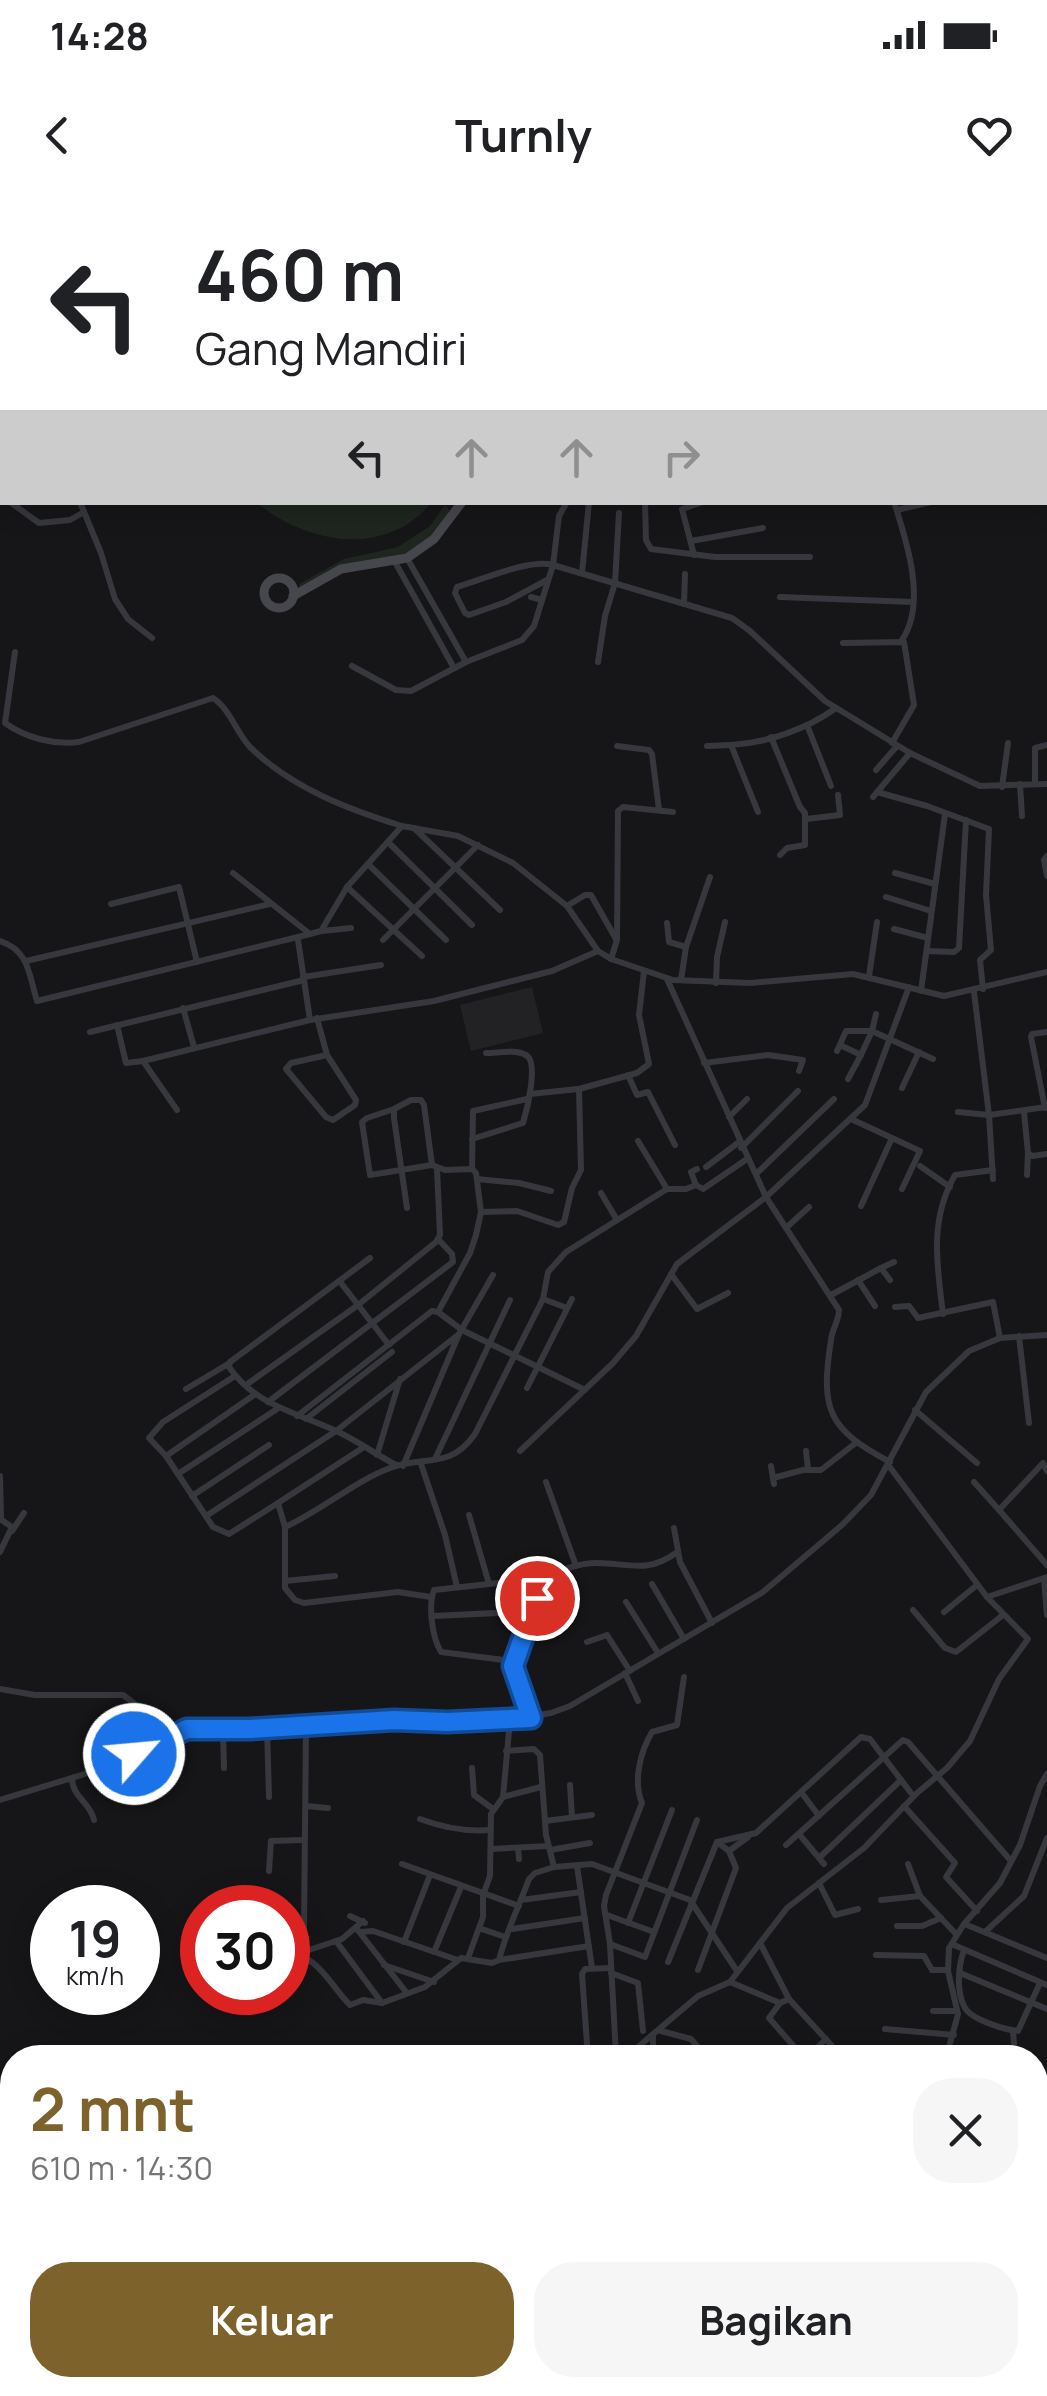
<!DOCTYPE html>
<html lang="id">
<head>
<meta charset="utf-8">
<style>
  :root { --surface:#fff; --page:#f6f6f6; --text:#202124; --muted:#757577; --accent:#7e622b }
  body { margin:0; font-family:Manrope,sans-serif; background:var(--page); color:var(--text); height:100vh; display:flex; flex-direction:column; font-size:38px; white-space:nowrap }
  * { box-sizing:border-box; margin:0 }
  p { font-size:32px; color:var(--muted) }
  .icon { flex:none; width:55px; height:55px; fill:none; stroke:currentColor; stroke-width:2; stroke-linecap:round; stroke-linejoin:round }
  .map { position:relative; flex:1; overflow:hidden }
  .sheet { position:absolute; left:0px; top:1845px; width:1048px; height:352px; display:flex; flex-direction:column; background:var(--surface); border-radius:40px 40px 0 0; box-shadow:0 5px 25px #0003 }
  .sheet>* { flex:none }
  .top-card { position:absolute; left:0px; top:0px; width:1048px; height:305px; box-shadow:0 5px 25px #0003; background:#fff; color:var(--text); overflow:hidden }
  .speed { position:absolute; left:30px; top:1685px; display:flex; gap:20px; font-size:50px; font-weight:700; text-align:center }
  .speed>* { display:grid; place-content:center; width:130px; height:130px; border-radius:50%; background:var(--surface); box-shadow:0 5px 25px #0003; line-height:1 }
  .speed small { font-size:25px; font-weight:400 }
  .speed .limit { border:15px solid #d22; background:#fff; color:#111 }
  .pin { position:absolute; display:grid; place-items:center; width:85px; height:85px; color:#fff; margin:-42px; border:5px solid #fff; border-radius:50%; box-shadow:0 2px 10px #0007 }
  .me { position:absolute; width:110px; margin:-55px; rotate:63deg; stroke-linejoin:round; filter:drop-shadow(0 0 8px #0008) }
  .turn { display:flex; align-items:center; gap:35px; height:210px; padding:0 30px; font-size:45px }
  .turn .icon { width:130px; height:130px; stroke-width:2.5 }
  .turn b { display:block; font-size:70px; line-height:85px }
  .lanes { display:flex; align-items:center; height:95px; padding:0 30px; background:#0003; justify-content:center; gap:50px; direction:ltr }
  .lanes .off { opacity:.35 }
  .round { display:grid; place-items:center; flex:none; width:105px; height:105px; border-radius:40px; background:var(--page) }
  .overview { display:flex; align-items:center; justify-content:space-between; height:170px; padding:0 30px }
  h1 { font-size:60px; font-weight:700; line-height:75px; color:var(--accent) }
  .action { display:flex; gap:20px; margin-top:auto; padding:20px 30px }
  .action a { flex:1; height:115px; border-radius:40px; background:var(--accent); color:#fff; font-size:40px; font-weight:700; line-height:115px; text-align:center }
  .action a+a { background:var(--page); color:var(--text) }
  .status { display:flex; justify-content:space-between; align-items:center; height:70px; padding:0 50px; background:var(--surface); direction:ltr }
  .status svg { height:28px; fill:currentColor }
  header { display:flex; justify-content:space-between; align-items:center; height:130px; padding:0 30px; background:var(--surface); font-size:45px; font-weight:700 }
  .map>svg:first-child { display:block }
</style>
</head>
<body>
<div class="status"><b>14:28</b><svg viewBox="0 0 49 12"><path d="M0 12V9h3v3zM5 12V6h3v6zM10 12V3h3v9zM15 12V0h3v12zM26 1h20v11H26zM47 4h2v5h-2z"/></svg></div>
<header><svg class="icon" aria-label="back" viewBox="0 0 24 24"><path d="M15 5l-7 7 7 7"/></svg>Turnly<svg class="icon" aria-label="heart" viewBox="0 0 24 24"><path d="M12 20l-8-8c-3-5 5-10 8-4 3-6 11-1 8 4z"/></svg></header>
<div class="map">
<svg width="1047" height="2196" viewBox="0 0 1047 2196">
  <rect width="100%" height="100%" fill="#161618"/>
  <!-- built -->
  <path fill="#222225" d="M532,787L543,833L471,851L460,805Z"/>
  <!-- green -->
  <g fill="#1e261f">
    <path d="M257,303H431C386,358 307,344 257,303Z"/>
    <path d="M445,305L451,312L432,336L408,353L360,364H345L300,388L299,384L344,359L398,347L430,326Z"/>
  </g>
  <g fill="none" stroke-linecap="round" stroke-linejoin="round">
    <!-- street -->
    <g stroke="#37383d" stroke-width="6">
      <path d="M183,0L185,2"/>
      <path d="M537,0L539,2"/>
      <path d="M681,0L682,2"/>
      <path d="M32,2L33,0"/>
      <path d="M63,2L64,0"/>
      <path d="M95,2L96,0"/>
      <path d="M130,2L131,0"/>
      <path d="M164,2L165,0"/>
      <path d="M230,2L234,0"/>
      <path d="M718,2L723,0"/>
      <path d="M828,2L836,0"/>
      <path d="M0,85L2,78"/>
      <path d="M0,149L2,146"/>
      <path d="M0,173L2,172"/>
      <path d="M0,220L2,226"/>
      <path d="M0,249L2,244"/>
      <path d="M1045,278H1047"/>
      <path d="M0,298L2,299"/>
      <path d="M10,302L39,323L70,320L84,312"/>
      <path d="M80,302L101,353L115,399L128,419L152,438"/>
      <path d="M645,302L646,340L651,349L715,357H810"/>
      <path d="M894,302C907,342 927,403 902,440"/>
      <path d="M897,310L931,302"/>
      <path d="M691,341L763,328"/>
      <path d="M694,355L682,309L703,302"/>
      <path d="M407,358L466,462"/>
      <path d="M395,362L454,468"/>
      <path d="M582,373L589,302"/>
      <path d="M547,380L506,402L469,415L465,413L455,393L457,387C481,380 531,358 553,365L559,316L567,302"/>
      <path d="M531,397L542,400"/>
      <path d="M780,397L913,402"/>
      <path d="M684,404L685,374"/>
      <path d="M843,443L904,442L914,505L892,543"/>
      <path d="M15,452L5,523C26,538 53,545 79,542L213,498C230,509 236,532 250,547C292,588 347,609 402,626"/>
      <path d="M598,462L605,416L615,383L619,313"/>
      <path d="M352,466L396,490L411,491L466,462L522,440L534,426L553,365L732,418L750,431L825,501L910,553L980,586L1047,584"/>
      <path d="M807,525L831,586"/>
      <path d="M771,537L800,607L805,613V645L787,648L780,655"/>
      <path d="M617,546L649,550L652,554L659,610"/>
      <path d="M707,546L731,545"/>
      <path d="M876,570L897,546"/>
      <path d="M1020,584L1022,616"/>
      <path d="M1035,584V548L1047,545"/>
      <path d="M1002,587L1008,543"/>
      <path d="M877,592L927,606L989,629L986,695L991,750L980,760L983,789"/>
      <path d="M873,597L910,553"/>
      <path d="M758,612L731,545C767,543 807,529 836,508"/>
      <path d="M806,619L840,615L838,595"/>
      <path d="M414,628L500,710"/>
      <path d="M388,642L472,725"/>
      <path d="M1047,656L1044,660L1047,676"/>
      <path d="M368,664L446,740"/>
      <path d="M233,673L310,734L321,731L347,687L402,626L458,636L513,663L567,706L598,751L611,759L673,780L750,783L853,774L944,796L1047,772"/>
      <path d="M895,673L935,684"/>
      <path d="M347,687L422,756"/>
      <path d="M886,697L931,711"/>
      <path d="M111,704L179,687L197,762"/>
      <path d="M567,706L585,695H591L616,739"/>
      <path d="M667,723L669,742L686,747"/>
      <path d="M894,729L928,738"/>
      <path d="M322,731L351,728"/>
      <path d="M298,740L310,820"/>
      <path d="M383,740L478,645"/>
      <path d="M0,741C29,750 29,775 37,801L310,734"/>
      <path d="M927,751L954,752L959,748L966,620"/>
      <path d="M611,759L617,740L618,611L623,607L673,612"/>
      <path d="M26,761L270,704"/>
      <path d="M869,776L877,722"/>
      <path d="M303,777L381,765"/>
      <path d="M667,779L766,997L839,1110C839,1121 832,1129 831,1140C820,1210 828,1229 890,1262"/>
      <path d="M681,780L686,747L710,677"/>
      <path d="M716,783L717,757L725,722"/>
      <path d="M921,791L945,614"/>
      <path d="M974,792L989,915L993,979"/>
      <path d="M183,808L194,847"/>
      <path d="M317,818L327,855L356,900L355,905L333,920L326,917L286,869L291,863L327,855"/>
      <path d="M117,825L126,863L143,861"/>
      <path d="M90,832L304,780"/>
      <path d="M840,845L861,855L872,831L933,859"/>
      <path d="M837,851L846,831H872L876,814"/>
      <path d="M704,863L768,855L803,860L799,871"/>
      <path d="M628,875L637,895L648,892L675,945"/>
      <path d="M848,879L861,855"/>
      <path d="M902,888L919,852"/>
      <path d="M530,894L578,889"/>
      <path d="M1045,908L1031,837L1032,834L1047,832"/>
      <path d="M394,909L367,918L362,922L370,975L432,965"/>
      <path d="M177,910L143,861L310,820L434,801L552,771L598,751"/>
      <path d="M958,912L989,915L1046,907"/>
      <path d="M1024,912L1028,953L1032,956L1047,954"/>
      <path d="M729,917L747,899"/>
      <path d="M851,919L892,938L861,1006"/>
      <path d="M892,938L920,951L902,989"/>
      <path d="M472,939L523,923C527,910 539,862 526,855C515,849 498,853 486,853"/>
      <path d="M638,941L667,989"/>
      <path d="M741,948L798,891"/>
      <path d="M920,966L950,987"/>
      <path d="M706,967L739,942"/>
      <path d="M472,969L473,911L527,899"/>
      <path d="M756,974L834,899"/>
      <path d="M1027,975L1028,953"/>
      <path d="M477,979L519,983L551,991"/>
      <path d="M696,985L691,972L697,969"/>
      <path d="M601,993L617,1020"/>
      <path d="M407,1008L394,918V909L411,900H421L424,905L432,965"/>
      <path d="M481,1012L517,1011L558,1025L564,1022L572,988L581,970L579,889L637,873L649,864L639,815L644,771"/>
      <path d="M787,1027L809,1007"/>
      <path d="M370,1058L230,1162L229,1167C254,1204 294,1212 334,1230C355,1239 375,1254 396,1265"/>
      <path d="M881,1068L894,1062"/>
      <path d="M671,1074L697,1109L728,1093"/>
      <path d="M858,1080L875,1106"/>
      <path d="M341,1083L389,1145"/>
      <path d="M831,1095L881,1068L890,1080"/>
      <path d="M543,1099L567,1108"/>
      <path d="M895,1107L909,1106L918,1118L993,1102L1000,1138"/>
      <path d="M438,1112L462,1130L585,1190"/>
      <path d="M943,1114C937,1065 929,1020 955,975L993,970"/>
      <path d="M1019,1136L1029,1223"/>
      <path d="M235,1176L163,1222L149,1238L166,1256L213,1327L229,1334L278,1303L285,1327C321,1311 353,1282 390,1268C424,1255 450,1270 475,1234L543,1099L548,1072L566,1052L667,989H686L696,985L703,989L747,959"/>
      <path d="M246,1185L358,1105L436,1042L440,1035L437,969"/>
      <path d="M527,1188L572,1099"/>
      <path d="M186,1189L228,1164"/>
      <path d="M268,1202L453,1062L452,1054L438,1039"/>
      <path d="M915,1210L977,1263"/>
      <path d="M297,1216L432,1111L438,1112L470,1053L476,1035L481,1012L476,973L472,969L445,970L432,965"/>
      <path d="M306,1219L392,1152"/>
      <path d="M520,1251L613,1163L636,1136L677,1064L766,997L865,905L909,787"/>
      <path d="M806,1251L808,1270"/>
      <path d="M377,1255L400,1179"/>
      <path d="M166,1256L254,1195"/>
      <path d="M435,1259L510,1100"/>
      <path d="M421,1264L445,1335L457,1387"/>
      <path d="M403,1266L459,1134L493,1075"/>
      <path d="M771,1266L774,1284"/>
      <path d="M1047,1271L1043,1263L999,1310L1047,1365"/>
      <path d="M178,1274L277,1209"/>
      <path d="M0,1276L1,1319"/>
      <path d="M773,1278L803,1270H821L857,1242"/>
      <path d="M546,1282L576,1366"/>
      <path d="M974,1282L999,1310"/>
      <path d="M192,1296L269,1245"/>
      <path d="M278,1303L364,1247"/>
      <path d="M469,1315L489,1384"/>
      <path d="M206,1316L336,1231L459,1134"/>
      <path d="M0,1319L12,1327L0,1352"/>
      <path d="M285,1328V1388L295,1400L304,1403L398,1392L431,1397"/>
      <path d="M674,1328L680,1362L712,1423"/>
      <path d="M12,1331L24,1313"/>
      <path d="M1044,1378L1047,1415"/>
      <path d="M285,1381L335,1376"/>
      <path d="M507,1382L434,1390C428,1406 432,1437 441,1452L504,1460L513,1466"/>
      <path d="M652,1384L684,1439"/>
      <path d="M987,1397L1047,1377"/>
      <path d="M626,1402L658,1453"/>
      <path d="M913,1410L945,1448L956,1452L1003,1415"/>
      <path d="M944,1412L977,1385"/>
      <path d="M433,1416L518,1412L530,1415"/>
      <path d="M587,1442L607,1435L630,1471"/>
      <path d="M625,1473L638,1501"/>
      <path d="M0,1489L35,1495H123L135,1504L154,1544"/>
      <path d="M531,1518L513,1466L542,1381C558,1371 578,1363 597,1363C630,1363 646,1374 676,1353"/>
      <path d="M267,1528L269,1597"/>
      <path d="M223,1530L224,1568"/>
      <path d="M472,1568L474,1595L493,1609"/>
      <path d="M72,1579C73,1598 90,1602 94,1620"/>
      <path d="M570,1585L572,1617"/>
      <path d="M801,1592L819,1616"/>
      <path d="M503,1597L541,1587"/>
      <path d="M0,1600L114,1565L187,1529H250L393,1520H510L551,1513L570,1506L763,1392L842,1325L871,1295L926,1192L969,1151L1000,1138L1047,1135"/>
      <path d="M306,1606L328,1608"/>
      <path d="M904,1606L955,1663L946,1677L977,1711"/>
      <path d="M420,1619C444,1628 465,1632 490,1630"/>
      <path d="M545,1621L592,1615"/>
      <path d="M799,1634L824,1664"/>
      <path d="M717,1642L729,1651L748,1637"/>
      <path d="M786,1645L903,1540L908,1542L1011,1661"/>
      <path d="M518,1648L519,1659"/>
      <path d="M491,1649L548,1646"/>
      <path d="M550,1650L590,1643"/>
      <path d="M819,1658L901,1580"/>
      <path d="M402,1664L519,1706"/>
      <path d="M908,1664L920,1696L956,1734"/>
      <path d="M577,1666L592,1768"/>
      <path d="M554,1667L592,1664L690,1700L737,1771"/>
      <path d="M269,1671L271,1641L304,1640"/>
      <path d="M819,1683L835,1715L858,1709"/>
      <path d="M521,1700L581,1692"/>
      <path d="M881,1700L920,1696"/>
      <path d="M607,1715L654,1732"/>
      <path d="M350,1716L365,1723"/>
      <path d="M628,1723L672,1610"/>
      <path d="M967,1725L1047,1758"/>
      <path d="M897,1726H922L941,1718"/>
      <path d="M479,1728L505,1737"/>
      <path d="M357,1729L406,1792"/>
      <path d="M512,1729L585,1718"/>
      <path d="M304,1730L306,1526"/>
      <path d="M360,1732L373,1731L458,1760"/>
      <path d="M985,1732L1024,1696L1047,1638"/>
      <path d="M336,1741L382,1803"/>
      <path d="M404,1742L430,1675"/>
      <path d="M760,1743L789,1799"/>
      <path d="M610,1744L645,1757L697,1620"/>
      <path d="M954,1745L1047,1785"/>
      <path d="M964,1750C958,1767 956,1792 965,1808C972,1820 1006,1830 1018,1831L1040,1783"/>
      <path d="M434,1752L461,1687"/>
      <path d="M297,1754L342,1739L363,1721"/>
      <path d="M876,1755L924,1756L932,1770H948"/>
      <path d="M288,1756C315,1750 333,1789 350,1805L363,1800L382,1803L425,1787L461,1758L492,1763L499,1760C506,1732 519,1706 529,1679L535,1673L554,1667L546,1635L540,1555L534,1549L506,1551"/>
      <path d="M468,1758L483,1717V1695L490,1676L491,1614L503,1597L510,1520"/>
      <path d="M499,1760L589,1746"/>
      <path d="M668,1762L717,1642L756,1633L861,1537L870,1539L911,1593"/>
      <path d="M384,1765L434,1782"/>
      <path d="M698,1770L736,1668L729,1651"/>
      <path d="M611,1773L638,1783L643,1831"/>
      <path d="M960,1773L1047,1809"/>
      <path d="M730,1782L780,1803L789,1799L843,1858"/>
      <path d="M780,1803L769,1818L804,1858"/>
      <path d="M933,1811H957"/>
      <path d="M885,1829L954,1835"/>
      <path d="M661,1831L691,1839L707,1858"/>
      <path d="M1013,1831L1015,1858"/>
      <path d="M653,1836V1858"/>
      <path d="M616,1856L610,1744L604,1706L606,1695L642,1603C633,1582 640,1552 652,1532L677,1525L684,1477"/>
      <path d="M588,1858L582,1774L585,1769L611,1768"/>
      <path d="M625,1858L698,1796L730,1782L787,1708L864,1648L917,1593L947,1568L970,1541L999,1479L1028,1439L987,1397L889,1266"/>
      <path d="M807,1858L826,1839"/>
      <path d="M946,1858L958,1814L948,1771L949,1748L964,1724L1000,1683L1020,1645L1040,1586L1047,1574"/>
      <path d="M1046,1966H1047"/>
      <path d="M1035,2158L1047,2125"/>
      <path d="M1035,2182L1047,2179"/>
      <path d="M753,2185L756,2196"/>
      <path d="M796,2185L799,2196"/>
      <path d="M807,2185L808,2196"/>
      <path d="M850,2185L851,2196"/>
      <path d="M888,2185V2196"/>
      <path d="M904,2185L921,2196"/>
      <path d="M984,2185H1012"/>
      <path d="M340,2196L347,2185"/>
      <path d="M679,2196L721,2185"/>
    </g>
    <!-- secondary -->
    <g stroke="#45474d" stroke-width="9">
      <path d="M12,0L20,2"/>
      <path d="M279,2L283,0"/>
      <path d="M461,2L466,0"/>
      <path d="M513,2L522,0"/>
      <circle cx="279" cy="393" r="15"/>
      <path d="M293,396L341,369L407,358L434,339L462,302"/>
      <path d="M927,2185L946,2196"/>
      <path d="M952,2185L974,2196"/>
      <path d="M581,2196L626,2185"/>
      <path d="M631,2196L671,2185"/>
      <path d="M1022,2196L1047,2190"/>
    </g>
    <!-- highway -->
    <path stroke="#63666e" stroke-width="11" d="M1044,0L1047,9"/>
  </g>
  <g fill="none" stroke-linecap="round" stroke-linejoin="round">
    <defs>
      <path id="route" d="M134,1554L187,1529H250L394,1520L447,1522L531,1518L513,1466L537,1398"/>
    </defs>
    <!-- route casing -->
    <use href="#route" stroke="#114b97" stroke-width="25"/>
    <!-- route -->
    <use href="#route" stroke="#1a73e8" stroke-width="18"/>
  </g>
</svg>
<div class="speed"><div>19<small>km/h</small></div><div class="limit">30</div></div>
<div class="pin" style="left:537px;top:1398px;background:#d93025"><svg class="icon" aria-label="arrive" viewBox="0 0 24 24"><path d="M6 21V4h12l-3 4 3 4H6"/></svg></div>
<svg class="me" style="left:134px;top:1554px" viewBox="-20 -20 40 40"><circle r="17" fill="#1a73e8" stroke="#fff" stroke-width="3"/><path d="M0-11L8 9 0 5-8 9z" fill="#fff"/></svg>
<div class="top-card">
<div class="turn"><svg class="icon" aria-label="left" viewBox="0 0 24 24"><path d="M17 20v-9H6M10 6l-5 5 5 5"/></svg><div><b>460 m</b>Gang Mandiri</div></div>
<div class="lanes"><svg class="icon" aria-label="left" viewBox="0 0 24 24"><path d="M17 20v-9H6M10 6l-5 5 5 5"/></svg><svg class="icon off" aria-label="ahead" viewBox="0 0 24 24"><path d="M12 20V5M6 11l6-6 6 6"/></svg><svg class="icon off" aria-label="ahead" viewBox="0 0 24 24"><path d="M12 20V5M6 11l6-6 6 6"/></svg><svg class="icon off" aria-label="right" viewBox="0 0 24 24"><path d="M7 20v-9h11M14 6l5 5-5 5"/></svg></div>
</div>
<section class="sheet">
<div class="overview"><div><h1>2 mnt</h1><p>610 m · 14:30</p></div><a class="round"><svg class="icon" aria-label="close" viewBox="0 0 24 24"><path d="M6 6l12 12M18 6L6 18"/></svg></a></div>
<div class="action"><a>Keluar</a><a>Bagikan</a></div>
</section>
</div>
</body>
</html>
